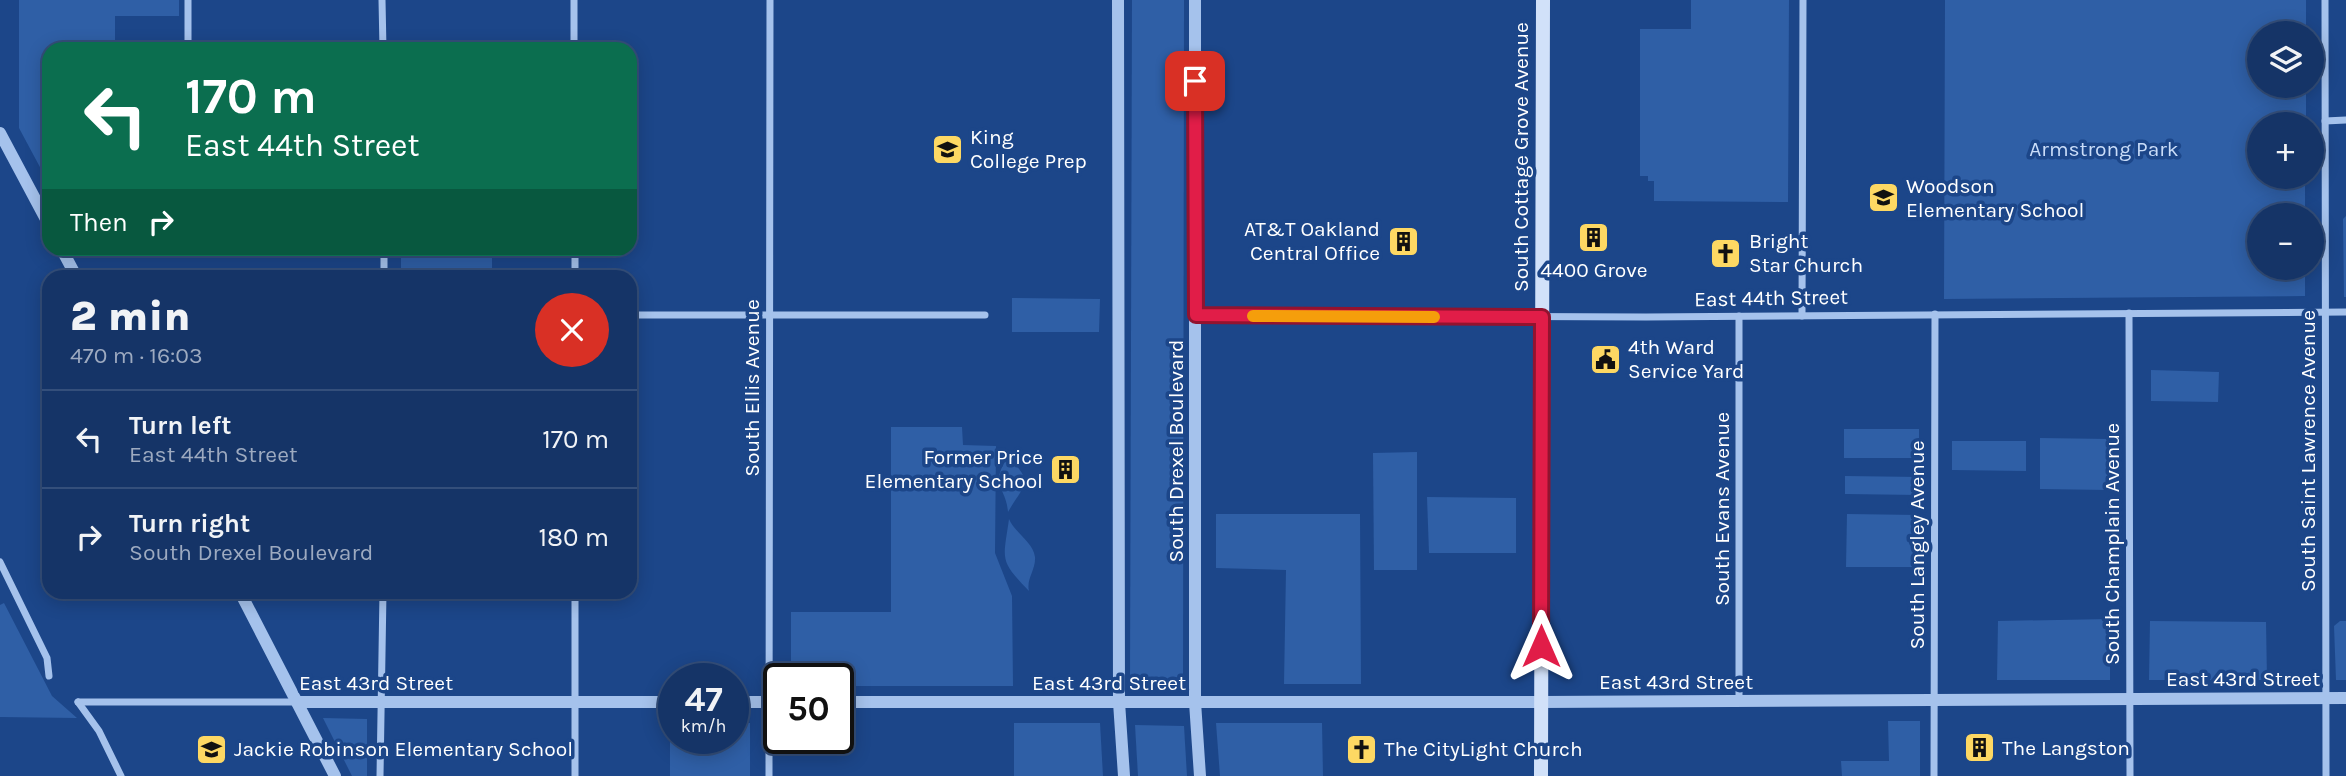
<!DOCTYPE html>
<html lang="en">
<head>
<meta charset="utf-8">
<style>
  :root { --surface:#153467; --page:#223f70; --text:#f1f3f6; --muted:#9daac0; --line:#344f7b }
  body { margin:0; font-family:Karla,sans-serif; background:var(--page); color:var(--text); height:100vh; display:flex; flex-direction:column; font-size:26px; white-space:nowrap }
  * { box-sizing:border-box; margin:0 }
  p { font-size:23px; color:var(--muted) }
  .icon { flex:none; width:38px; height:38px; fill:none; stroke:currentColor; stroke-width:2; stroke-linecap:round; stroke-linejoin:round }
  .map { position:relative; flex:1; overflow:hidden }
  .details { position:absolute; left:42px; top:270px; width:595px; height:329px; display:flex; flex-direction:column; background:var(--surface); border-radius:21px; box-shadow:0 4px 18px #0003,0 0 0 2px var(--line) }
  .details>* { flex:none }
  .banner { position:absolute; left:42px; top:42px; width:595px; height:214px; border-radius:21px; box-shadow:0 4px 18px #0003,0 0 0 2px var(--line); background:#0b6e4f; color:#fff; overflow:hidden }
  .fabs { position:absolute; left:2247px; top:21px; display:grid; gap:14px }
  .fabs a { display:grid; place-items:center; width:77px; height:77px; border-radius:50%; background:var(--surface); box-shadow:0 4px 18px #0003,0 0 0 2px var(--line); font-size:35px }
  .speed { position:absolute; left:658px; top:663px; display:flex; gap:14px; font-size:35px; font-weight:700; text-align:center }
  .speed>* { display:grid; place-content:center; width:91px; height:91px; border-radius:50%; background:var(--surface); box-shadow:0 4px 18px #0003,0 0 0 2px var(--line); line-height:1 }
  .speed small { font-size:18px; font-weight:400 }
  .speed .limit { border:4px solid #111; border-radius:10px; background:#fff; color:#111 }
  .pin { position:absolute; display:grid; place-items:center; width:60px; height:60px; color:#fff; margin:-30px; border-radius:14px; box-shadow:0 4px 10px #0006 }
  .me { position:absolute; width:77px; margin:-38px; rotate:0deg; stroke-linejoin:round; filter:drop-shadow(0 0 5px #0008) }
  .turn { display:flex; align-items:center; gap:24px; height:147px; padding:0 28px; font-size:32px }
  .turn .icon { width:91px; height:91px; stroke-width:2.5 }
  .turn b { display:block; font-size:49px; line-height:60px }
  .then { display:flex; align-items:center; height:66px; padding:0 28px; background:#0003; gap:14px; font-size:26px }
  .round { display:grid; place-items:center; flex:none; width:74px; height:74px; border-radius:37px; background:var(--page) }
  .head { display:flex; align-items:center; justify-content:space-between; height:119px; padding:0 28px }
  h1 { font-size:42px; font-weight:800; line-height:52px }
  ul { padding:0; list-style:none }
  li { display:flex; align-items:center; gap:21px; height:98px; padding:0 28px; border-top:2px solid var(--line) }
  li div { flex:1 }
  li b { display:block; font-size:26px }
  li em { font-style:normal }
  .map>svg:first-child { display:block }
</style>
</head>
<body>
<div class="map">
<svg width="2346" height="776" viewBox="0 0 2346 776">
  <rect width="100%" height="100%" fill="#1c4689"/>
  <!-- green -->
  <g fill="#2f5fa6">
    <path d="M19,0H179V16H115V49H49V184L19,128Z"/>
    <path d="M1132,0H1184L1183,683H1130Z"/>
    <path d="M1691,0H1789L1788,202L1654,201V181H1648V176H1640V29H1691Z"/>
    <path d="M1945,0H2306V33H2259V86H2306V124H2259V177H2305V215H2259V268H2305V296L1944,299Z"/>
    <path d="M2346,216V297H2344L2343,219Z"/>
    <rect x="401" y="249" width="91" height="27"/>
    <path d="M1012,298L1100,299L1099,332H1012Z"/>
    <path d="M2151,370L2219,372L2218,402L2151,401Z"/>
    <path d="M891,427H962L963,445L996,446L995,553L1012,596L1013,686H838V679H791V612H891Z"/>
    <rect x="1844" y="429" width="75" height="29"/>
    <path d="M2040,438L2109,439L2108,490L2040,489Z"/>
    <path d="M1952,441H2026V471L1952,470Z"/>
    <path d="M1417,452V570H1374L1373,453Z"/>
    <path d="M1008,457C1035,483 1024,484 1008,512C1006,487 989,485 1008,457Z"/>
    <path d="M1845,476L1920,477L1919,495L1845,494Z"/>
    <path d="M1427,497L1516,498V553H1429Z"/>
    <path d="M1216,514H1360L1361,684H1284L1286,570L1216,568Z"/>
    <path d="M1847,514L1918,515V567H1846Z"/>
    <path d="M1009,519C1015,533 1033,542 1035,557C1036,570 1026,579 1029,591C999,560 1003,561 1009,519Z"/>
    <path d="M4,603L52,696L77,718L0,717V605Z"/>
    <path d="M2110,619V680H1997L1998,621Z"/>
    <path d="M2150,621L2266,622L2267,680H2149Z"/>
    <path d="M2340,621H2346V680H2336L2334,626Z"/>
    <path d="M323,718L367,719V776H352Z"/>
    <path d="M1888,721H1920V776H1842L1841,761H1889Z"/>
    <path d="M670,722H674V738H733V722L750,723V776H670Z"/>
    <path d="M1014,723H1100L1103,776H1014Z"/>
    <path d="M1216,723H1322L1323,776H1220Z"/>
    <path d="M1135,725L1184,726L1187,776H1138Z"/>
  </g>
  <g fill="none" stroke-linecap="round" stroke-linejoin="round">
    <!-- minor -->
    <g stroke="#a5c2ec" stroke-width="7">
      <path d="M188,0V49"/>
      <path d="M382,0L383,49"/>
      <path d="M574,0V49"/>
      <path d="M2325,0L2326,776"/>
      <path d="M2325,121L2346,120"/>
      <path d="M384,248V276"/>
      <path d="M575,248V276"/>
      <path d="M2129,313L2130,776"/>
      <path d="M630,315H985"/>
      <path d="M1196,315L1646,317L2346,312"/>
      <path d="M1739,316V701"/>
      <path d="M1802,316L1803,0"/>
      <path d="M0,562L47,658L49,676"/>
      <path d="M78,702H297"/>
      <path d="M78,702L99,731L121,776"/>
      <path d="M380,776L383,592"/>
      <path d="M575,776V592"/>
      <path d="M769,776L770,0"/>
      <path d="M1934,776L1935,314"/>
    </g>
    <!-- tertiary -->
    <g stroke="#a5c2ec" stroke-width="12">
      <path d="M1118,0L1119,702L1124,776"/>
      <path d="M1195,0V702L1200,776"/>
      <path d="M0,133L49,225"/>
      <path d="M61,248L76,276"/>
      <path d="M240,592L335,776"/>
      <path d="M297,702H674"/>
      <path d="M733,702H779"/>
      <path d="M838,702H1541L2346,698"/>
    </g>
    <!-- secondary -->
    <path stroke="#d1e1f9" stroke-width="14" d="M1541,776L1543,0"/>
  </g>
  <g fill="none" stroke-linecap="round" stroke-linejoin="round">
    <defs>
      <path id="route" d="M1195,81L1196,315L1542,317L1541,646"/>
    </defs>
    <!-- route casing -->
    <use href="#route" stroke="#92132f" stroke-width="18"/>
    <!-- route -->
    <use href="#route" stroke="#e11d48" stroke-width="12"/>
    <!-- slow -->
    <path stroke="#f59e0b" stroke-width="12" d="M1253,316L1434,317"/>
  </g>
  <!-- icons -->
  <defs>
    <symbol id="school-square" viewBox="-11 -11 22 22"><rect x="-9" y="-9" width="18" height="18" rx="4" fill="#fdd863" stroke="#1c4689"/><path d="M0-5L7-2L0 1L-7-2ZM-4 1L0 2.5L4 1V4Q0 6-4 4Z" fill="#111"/></symbol>
    <symbol id="building-square" viewBox="-11 -11 22 22"><rect x="-9" y="-9" width="18" height="18" rx="4" fill="#fdd863" stroke="#1c4689"/><path d="M-4-6H4V6H1V3H-1V6H-4ZM-2.5-4.3h1.7v1.8h-1.7ZM.8-4.3h1.7v1.8H.8ZM-2.5-1h1.7V.8h-1.7ZM.8-1h1.7V.8H.8Z" fill="#111"/></symbol>
    <symbol id="church-square" viewBox="-11 -11 22 22"><rect x="-9" y="-9" width="18" height="18" rx="4" fill="#fdd863" stroke="#1c4689"/><path d="M-1.2-6h2.4v3.5h3.3v2.4h-3.3V6h-2.4V-.1h-3.3v-2.4h3.3Z" fill="#111"/></symbol>
    <symbol id="civic-square" viewBox="-11 -11 22 22"><rect x="-9" y="-9" width="18" height="18" rx="4" fill="#fdd863" stroke="#1c4689"/><path d="M-.6-6.5H3V-4.5H.6V-3L4-1V1h2V6H-6V1h2V-1L-.6-3ZM-1.2 2.5V6h2.4V2.5Z" fill="#111"/></symbol>
  </defs>
  <g fill-rule="evenodd">
    <use href="#school-square" x="930" y="132" width="35" height="35"/>
    <use href="#school-square" x="1866" y="180" width="35" height="35"/>
    <use href="#building-square" x="1576" y="220" width="35" height="35"/>
    <use href="#building-square" x="1386" y="224" width="35" height="35"/>
    <use href="#church-square" x="1708" y="236" width="35" height="35"/>
    <use href="#civic-square" x="1588" y="342" width="35" height="35"/>
    <use href="#building-square" x="1048" y="452" width="35" height="35"/>
    <use href="#building-square" x="1962" y="730" width="35" height="35"/>
    <use href="#school-square" x="194" y="732" width="35" height="35"/>
    <use href="#church-square" x="1344" y="732" width="35" height="35"/>
  </g>
  <g text-anchor="middle" dominant-baseline="central" stroke-width="7" stroke-linejoin="round" paint-order="stroke">
    <!-- poi labels -->
    <g font-size="21" fill="#fff" stroke="#1c4689" text-anchor="start">
      <text x="970" y="137">King<tspan x="970" dy="24">College Prep</tspan></text>
      <text x="1906" y="186">Woodson<tspan x="1906" dy="24">Elementary School</tspan></text>
      <text x="1380" y="229" text-anchor="end">AT&amp;T Oakland<tspan x="1380" dy="24">Central Office</tspan></text>
      <text x="1749" y="241">Bright<tspan x="1749" dy="24">Star Church</tspan></text>
      <text x="1594" y="270" text-anchor="middle">4400 Grove</text>
      <text x="1628" y="347">4th Ward<tspan x="1628" dy="24">Service Yard</tspan></text>
      <text x="1043" y="457" text-anchor="end">Former Price<tspan x="1043" dy="24">Elementary School</tspan></text>
      <text x="2002" y="748">The Langston</text>
      <text x="234" y="749">Jackie Robinson Elementary School</text>
      <text x="1384" y="749">The CityLight Church</text>
    </g>
    <!-- park labels -->
    <g font-size="21" fill="#caddf9" stroke="#1c4689">
      <text x="2104" y="149">Armstrong Park</text>
    </g>
    <!-- street labels -->
    <g font-size="21" fill="#fff" stroke="#1c4689">
      <text transform="translate(1521 157) rotate(-90)">South Cottage Grove Avenue</text>
      <text transform="translate(1771 298) rotate(-1)">East 44th Street</text>
      <text transform="translate(752 388) rotate(-90)">South Ellis Avenue</text>
      <text transform="translate(1176 451) rotate(-90)">South Drexel Boulevard</text>
      <text transform="translate(2308 451) rotate(-90)">South Saint Lawrence Avenue</text>
      <text transform="translate(1722 509) rotate(-90)">South Evans Avenue</text>
      <text transform="translate(2112 544) rotate(-90)">South Champlain Avenue</text>
      <text transform="translate(1917 545) rotate(-90)">South Langley Avenue</text>
      <text x="2243" y="679">East 43rd Street</text>
      <text x="1676" y="682">East 43rd Street</text>
      <text x="376" y="683">East 43rd Street</text>
      <text x="1109" y="683">East 43rd Street</text>
    </g>
  </g>
</svg>
<div class="fabs">
<a><svg class="icon" aria-label="layers" viewBox="0 0 24 24"><path d="M12 4l9 5-9 5-9-5zM3 14l9 5 9-5"/></svg></a>
<a>+</a>
<a>−</a>
</div>
<div class="speed"><div>47<small>km/h</small></div><div class="limit">50</div></div>
<div class="pin" style="left:1195px;top:81px;background:#d93025"><svg class="icon" aria-label="arrive" viewBox="0 0 24 24"><path d="M6 21V4h12l-3 4 3 4H6"/></svg></div>
<svg class="me" style="left:1541px;top:646px" viewBox="-20 -20 40 40"><path d="M0-17L14 15 0 8-14 15z" fill="#e11d48" stroke="#fff" stroke-width="4"/></svg>
<div class="banner">
<div class="turn"><svg class="icon" aria-label="left" viewBox="0 0 24 24"><path d="M17 20v-9H6M10 6l-5 5 5 5"/></svg><div><b>170 m</b>East 44th Street</div></div>
<div class="then">Then<svg class="icon" aria-label="right" viewBox="0 0 24 24"><path d="M7 20v-9h11M14 6l5 5-5 5"/></svg></div>
</div>
<section class="details">
<div class="head"><div><h1>2 min</h1><p>470 m · 16:03</p></div><a class="round" style="background:#d93025;color:#fff"><svg class="icon" aria-label="close" viewBox="0 0 24 24"><path d="M6 6l12 12M18 6L6 18"/></svg></a></div>
<ul>
<li><svg class="icon" aria-label="left" viewBox="0 0 24 24"><path d="M17 20v-9H6M10 6l-5 5 5 5"/></svg><div><b>Turn left</b><p>East 44th Street</p></div><em>170 m</em></li>
<li><svg class="icon" aria-label="right" viewBox="0 0 24 24"><path d="M7 20v-9h11M14 6l5 5-5 5"/></svg><div><b>Turn right</b><p>South Drexel Boulevard</p></div><em>180 m</em></li>
</ul>
</section>
</div>
</body>
</html>
